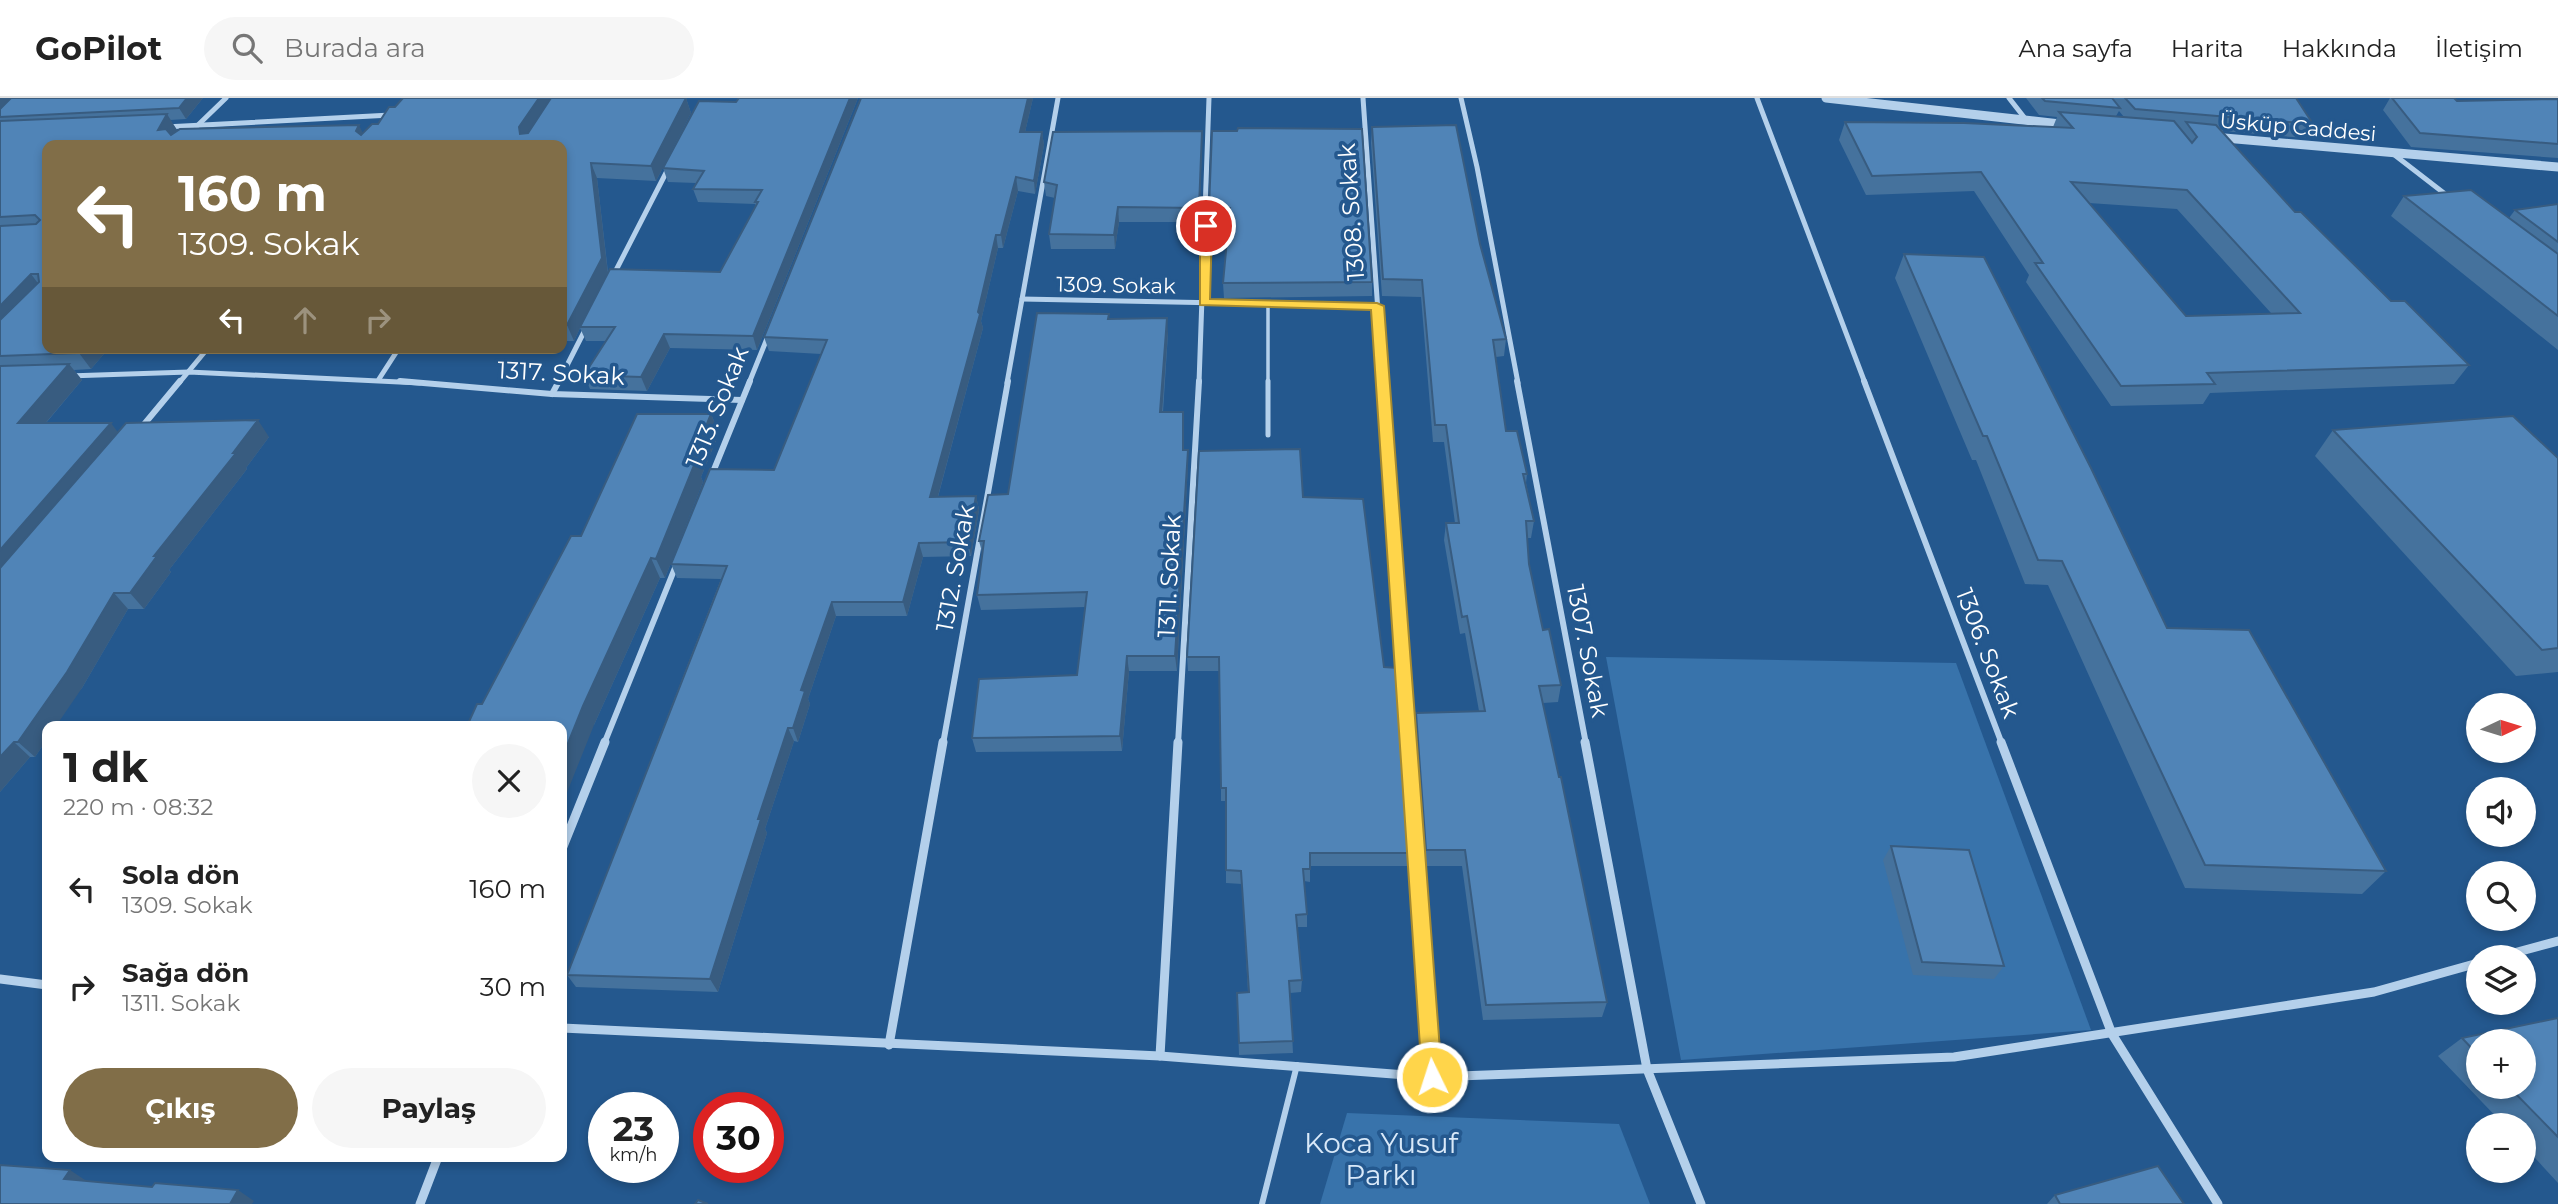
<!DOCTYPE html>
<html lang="tr">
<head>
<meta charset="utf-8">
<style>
  :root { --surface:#fff; --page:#f6f6f6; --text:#222; --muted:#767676; --line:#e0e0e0; --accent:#816e48 }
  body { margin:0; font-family:Montserrat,sans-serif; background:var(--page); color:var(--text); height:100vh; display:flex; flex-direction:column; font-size:26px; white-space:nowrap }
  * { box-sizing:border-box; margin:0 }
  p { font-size:23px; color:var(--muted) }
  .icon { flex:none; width:38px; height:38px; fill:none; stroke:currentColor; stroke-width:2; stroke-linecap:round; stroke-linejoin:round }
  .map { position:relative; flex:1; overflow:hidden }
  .drawer { position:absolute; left:42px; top:623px; width:525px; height:441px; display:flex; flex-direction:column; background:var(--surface); border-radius:14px; box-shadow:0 4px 10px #0003 }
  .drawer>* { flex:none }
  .banner { position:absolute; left:42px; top:42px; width:525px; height:214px; border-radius:14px; box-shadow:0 4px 10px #0003; background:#816e48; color:#fff; overflow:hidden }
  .needle { width:46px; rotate:86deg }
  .controls { position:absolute; left:2466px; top:595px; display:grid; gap:14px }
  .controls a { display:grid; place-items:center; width:70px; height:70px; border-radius:50%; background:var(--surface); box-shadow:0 4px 10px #0003; font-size:35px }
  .speed { position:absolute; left:588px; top:994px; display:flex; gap:14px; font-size:35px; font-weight:700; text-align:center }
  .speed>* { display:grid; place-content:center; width:91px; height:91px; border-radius:50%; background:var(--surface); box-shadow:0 4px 10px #0003; line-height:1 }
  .speed small { font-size:18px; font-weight:400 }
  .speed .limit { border:10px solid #d22; background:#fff; color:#111 }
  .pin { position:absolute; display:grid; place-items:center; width:60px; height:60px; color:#fff; margin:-30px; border:4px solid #fff; border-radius:50%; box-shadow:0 2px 7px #0007 }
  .me { position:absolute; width:77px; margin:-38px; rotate:356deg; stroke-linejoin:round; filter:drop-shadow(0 0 5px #0008) }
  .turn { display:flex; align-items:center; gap:24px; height:147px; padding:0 21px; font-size:32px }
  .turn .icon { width:91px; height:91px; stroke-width:2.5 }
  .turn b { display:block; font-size:49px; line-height:60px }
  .lanes { display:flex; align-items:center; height:66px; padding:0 21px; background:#0003; justify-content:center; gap:35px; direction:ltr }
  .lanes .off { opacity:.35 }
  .round { display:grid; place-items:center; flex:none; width:74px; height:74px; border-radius:37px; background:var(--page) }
  .overview { display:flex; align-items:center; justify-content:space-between; height:119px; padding:0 21px }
  h1 { font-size:42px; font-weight:700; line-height:52px }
  .primary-button { display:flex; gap:14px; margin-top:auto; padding:14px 21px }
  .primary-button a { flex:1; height:80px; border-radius:42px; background:var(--accent); color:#fff; font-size:28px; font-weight:700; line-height:80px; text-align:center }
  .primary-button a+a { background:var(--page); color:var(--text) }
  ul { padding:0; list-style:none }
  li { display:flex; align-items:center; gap:21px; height:98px; padding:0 21px }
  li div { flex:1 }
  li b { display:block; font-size:26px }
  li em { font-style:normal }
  header { display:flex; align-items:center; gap:42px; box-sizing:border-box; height:98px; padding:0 35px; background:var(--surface); border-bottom:2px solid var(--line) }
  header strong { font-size:33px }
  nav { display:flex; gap:38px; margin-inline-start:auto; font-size:24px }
  .search { width:490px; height:63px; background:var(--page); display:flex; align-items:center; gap:18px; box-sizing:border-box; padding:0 24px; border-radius:38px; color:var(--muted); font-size:26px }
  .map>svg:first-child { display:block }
</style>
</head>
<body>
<header>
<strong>GoPilot</strong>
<div class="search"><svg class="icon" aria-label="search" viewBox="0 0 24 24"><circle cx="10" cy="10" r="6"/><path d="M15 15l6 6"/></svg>Burada ara</div>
<nav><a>Ana sayfa</a><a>Harita</a><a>Hakkında</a><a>İletişim</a></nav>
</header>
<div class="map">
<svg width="2558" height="1106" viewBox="0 0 2558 1106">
  <rect width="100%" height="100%" fill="#24588e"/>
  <!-- green -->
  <g fill="#3873ab">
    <path d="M1606,559L1956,565L2091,932L1681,962Z"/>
    <path d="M1347,1015L1619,1026L1650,1106H1320Z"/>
  </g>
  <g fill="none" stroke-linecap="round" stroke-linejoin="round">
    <!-- service-far2 -->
    <path stroke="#b4d0eb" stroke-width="3.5" d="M1268,206V285"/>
    <!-- service-far1 -->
    <path stroke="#b4d0eb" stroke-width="5" d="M1268,283V337"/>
    <!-- service -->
    <path stroke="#b4d0eb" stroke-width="6" d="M1262,1106L1297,967"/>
    <!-- minor-far2 -->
    <g stroke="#b4d0eb" stroke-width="5">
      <path d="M1363,0L1383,285"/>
      <path d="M1461,0L1477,69L1518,285"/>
      <path d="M1757,0L1865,285"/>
      <path d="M2009,0L2027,23"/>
      <path d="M197,28L226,0"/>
      <path d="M165,29L391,17"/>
      <path d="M2392,55L2449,99"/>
      <path d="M612,180L669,69"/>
      <path d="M1022,201L1377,208"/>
      <path d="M68,278L189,274L420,285"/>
      <path d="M379,281L399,250"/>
      <path d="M179,285L208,250"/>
      <path d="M558,285L587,228"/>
      <path d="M749,285L768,238"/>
      <path d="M1007,285L1058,0"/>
      <path d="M1199,285L1209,0"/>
    </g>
    <!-- minor-far1 -->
    <g stroke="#b4d0eb" stroke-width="6">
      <path d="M400,283L552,296L742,302"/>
      <path d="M1383,283L1409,646"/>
      <path d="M1517,283L1586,646"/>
      <path d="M1864,283L2002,646"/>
      <path d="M552,296L559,283"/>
      <path d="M141,330L180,283"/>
      <path d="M711,379L750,283"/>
      <path d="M604,646L677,465"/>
      <path d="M943,646L1008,283"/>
      <path d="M1178,646L1199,283"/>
    </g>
    <!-- minor -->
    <g stroke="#b4d0eb" stroke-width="9">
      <path d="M1408,644L1432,979"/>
      <path d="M1585,644L1647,971L1701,1106"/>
      <path d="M2001,644L2112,936L2218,1106"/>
      <path d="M562,751L605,644"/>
      <path d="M2499,859L2558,843"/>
      <path d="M0,881L47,887"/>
      <path d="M562,930L1160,958L1432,979L1954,959L2374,894L2478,865"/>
      <path d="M889,947L943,644"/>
      <path d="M1160,958L1178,644"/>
      <path d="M420,1106L438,1059"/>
    </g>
    <!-- tertiary -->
    <g stroke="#b4d0eb" stroke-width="9">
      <path d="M1826,0L2069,27"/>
      <path d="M2213,39L2558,69"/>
    </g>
  </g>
  <!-- wall -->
  <g fill="#45729d" fill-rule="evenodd">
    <path d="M0,0H203L186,21L170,22L177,32L175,34L363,35L686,0L691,15L656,83L597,80L608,174H720L756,108L755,106L698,104L693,91L696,85L668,84L663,70L736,4L739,0H858L757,252L670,250L647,293L590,291L584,277L606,243H586L580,230L574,243H562V47H47V250H109L91,271L74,272L82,282L46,325L118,334L269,339L246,370L247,371L169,472L171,474L144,511H128L82,590L47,628V641L35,659H30L0,694Z"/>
    <path d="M1033,0L1025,34H1042L1044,47L1035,96L1018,93L1003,150H998L981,223L983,230L938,399L976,398L979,412L971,458L923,459L907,518H836L808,601L810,606L798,644L794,643L765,731L767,735L718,894L576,889L567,877L721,481L677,480L671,466L774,372L821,256L769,253L764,239Z"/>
    <path d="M2026,0H2296L2313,26L2305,40L2222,33L2295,114L2391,203L2469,267L2454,286L2210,295L2203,306L2111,308L2026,184L2029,177L1974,93L1866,97L1839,42L1845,24L2053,29L2057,19L2039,17ZM2119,13L2124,19L2116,18ZM2089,105L2177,111L2271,215L2186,218Z"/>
    <path d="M2390,0H2454L2457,3L2558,1V60L2411,49L2383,12Z"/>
    <path d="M1372,29L1480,146L1506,241L1504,258L1496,259L1506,333L1527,376L1526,385L1534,423L1531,440H1527L1529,466L1543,532L1561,587L1558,604L1543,605L1607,904L1602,919L1483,922L1462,768H1424L1414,632L1416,615L1479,613L1465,535L1460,536L1444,442L1446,425H1455L1444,344H1433L1421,199L1382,198L1371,45Z"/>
    <path d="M1212,33L1372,184V198L1224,200L1223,185L1229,124H1210L1209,110Z"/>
    <path d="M1202,46L1199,124H1119L1115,151H1051L1049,136L1055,100L1046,98L1044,84Z"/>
    <path d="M2404,98L2509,120L2515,112L2558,106V252L2391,118Z"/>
    <path d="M1904,156L2167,530L2386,773L2362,796L2185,790L2048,487L2025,486L1976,362H1972L1895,180Z"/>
    <path d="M1110,221L1168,235L1163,314L1184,329V352L1188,366L1177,573H1129L1122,653L976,654L972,640L1077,577L1085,509L981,512L977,497L983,458L979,443L1008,396Z"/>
    <path d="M711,316L719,335L701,379L703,384L665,480H660L594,627L482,606L581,438Z"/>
    <path d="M2333,332L2558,360V574L2516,578L2315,358Z"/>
    <path d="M1303,399L1384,569L1411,755L1410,768H1310V784L1304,783L1307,816V829H1297L1302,882L1301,894L1290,895L1293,955L1239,957L1237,895L1248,894L1242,786L1226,785V703H1221V690L1219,573H1188L1187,559Z"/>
    <path d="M1891,748L2004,868L1994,881L1913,877L1883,762Z"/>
    <path d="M2558,920V1085L2524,1048V1027H2504L2438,958L2462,940ZM2478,943L2524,989H2478Z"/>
    <path d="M2055,1097L2184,1106H2047Z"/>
  </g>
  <!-- shaded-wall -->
  <g fill="#385c80">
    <path d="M0,0H15L0,15Z"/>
    <path d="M187,0H203L186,21L179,10Z"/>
    <path d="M539,0H555L526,44L520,36L519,29Z"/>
    <path d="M686,0L691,15L656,83L651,68Z"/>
    <path d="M850,0H858L757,252L753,238Z"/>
    <path d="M1028,0H1033L1022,47L1020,34Z"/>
    <path d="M167,16L177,32L168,47L158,32Z"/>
    <path d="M359,27L366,42L356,33Z"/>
    <path d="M1202,33V46L1199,124V110Z"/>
    <path d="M1042,34L1044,47L1035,96L1034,83Z"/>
    <path d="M591,65L597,80L608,176L580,229V230L574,243L567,227Z"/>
    <path d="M1016,79L1018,93L1003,150L1001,137Z"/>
    <path d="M1118,109L1119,124L1115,151L1114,137Z"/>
    <path d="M996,137L998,150L981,223L983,230L934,413L930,399L978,214Z"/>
    <path d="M31,176L43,192L0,236V208Z"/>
    <path d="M1167,220L1168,235L1161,329L1160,314Z"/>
    <path d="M664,236L670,250L647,293L641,279Z"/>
    <path d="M83,250H109L91,271L79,255Z"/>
    <path d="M69,266L82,282L32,341L18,325Z"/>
    <path d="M711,316L719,335L701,379L703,384L665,480L656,461L691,365Z"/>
    <path d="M258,322L269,339L246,370L247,371L169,472L171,474L144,511L130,495L154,458Z"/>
    <path d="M111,325L123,341L0,486V452Z"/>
    <path d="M1188,352V366L1177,573L1175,558Z"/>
    <path d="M976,398L979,412L971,458L968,444Z"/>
    <path d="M919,445L923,459L907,518L903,504Z"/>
    <path d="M651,460L660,480L594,627L562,707V660L583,608Z"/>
    <path d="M114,495L128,511L82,590L56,628H47V641L35,659L18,644Z"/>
    <path d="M832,504L836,518L808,601L810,606L798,644L793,630L801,592Z"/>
    <path d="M1127,558L1129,573L1122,653L1120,638Z"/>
    <path d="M788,630L794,643L765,731L767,735L718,894L710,881L758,721Z"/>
    <path d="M14,644L30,659L0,694V659Z"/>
    <path d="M70,1072L88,1084L64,1081Z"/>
    <path d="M238,1092L254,1103L252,1106H230Z"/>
  </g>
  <!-- building -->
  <g fill="#5084b7" stroke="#385c80" stroke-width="2" fill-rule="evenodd">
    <path d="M11,0H187L179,10L0,19V11Z"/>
    <path d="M403,0H539L519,29L520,36L528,35L551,0H686L651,68L591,65L602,160L567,227H562V47H47V250H83L79,255L0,258V222L39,184L38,176H31L0,208V128L36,126L40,122L35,117L0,119V23L167,16L158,32L166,31L171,37L180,31L359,27L356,33L361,37L372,26H378L389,9H395Z"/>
    <path d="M739,0H850L753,238L664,236L641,279L584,277L615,229H580L610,171L720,174L758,104H755L762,92L693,91L704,73L663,70L699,3L736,4Z"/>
    <path d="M861,0H1028L1020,34H1042L1034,83L1016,79L1001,137H996L978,214L980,216L930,399L976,398L968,444L919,445L903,504H832L801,592L805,593L793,630H788L758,721H761L710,881L567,877L727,468L671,466L710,371L774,372L827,242L764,239Z"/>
    <path d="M2042,0H2112L2120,10L2045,3Z"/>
    <path d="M2125,0H2296L2313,26L2135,11Z"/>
    <path d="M2392,0H2454L2457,3L2558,1V46L2420,35Z"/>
    <path d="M2059,14L2174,23L2192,45L2197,39L2186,24L2216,27L2295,114H2301L2391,203H2405L2469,267L2207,275L2215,286L2121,288L2035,165H2043L1981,74L1872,78L1845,24L1964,25L2073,30ZM2071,84L2187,92L2300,215L2186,218Z"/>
    <path d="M1456,27L1480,146L1506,241L1493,242L1506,333H1517L1527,376H1523L1534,423H1526L1529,466L1543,532L1549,531L1561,587L1539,588L1559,679H1561L1607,904L1486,907L1465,752H1426L1416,615L1485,613L1467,518L1462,519L1446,425H1459L1446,327H1435L1422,182L1383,181L1372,29Z"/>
    <path d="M1238,30L1362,31L1372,184L1223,185L1230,110H1209L1212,33H1237Z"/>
    <path d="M1202,33L1199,110L1118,109L1114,137L1049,136L1057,87L1044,84L1053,34Z"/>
    <path d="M2471,92L2558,156V218L2404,98Z"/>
    <path d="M2558,106V144L2515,112Z"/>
    <path d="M1904,156L1984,159L2091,370L2167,530L2249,532L2386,773L2205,767L2062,463L2038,462L1987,338H1983Z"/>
    <path d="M1037,215L1109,216L1108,221L1167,220L1160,314H1183V352H1188L1175,558H1127L1120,638L972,640L979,581L1077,577L1087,494L977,497L984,443H979L988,397L1008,396Z"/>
    <path d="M69,266L18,325H111L0,452V268Z"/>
    <path d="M637,316H711L691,365H695L656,461L651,460L583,608L562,660V628H467L477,606H482L571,438H581Z"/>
    <path d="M2513,318L2558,360V550L2542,552L2333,332Z"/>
    <path d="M258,322L233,355H236L154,458H157L130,495H114L67,574L18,644H14L0,659V470L126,325Z"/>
    <path d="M1300,351L1303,399L1363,401L1384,569L1399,570L1411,755H1310V771H1303L1307,816L1296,817L1302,882L1289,883L1293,943L1239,945L1237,895L1249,894L1241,773L1226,772V690H1221L1219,559H1187L1199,353Z"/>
    <path d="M1891,748L1969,752L2004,868L1922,864Z"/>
    <path d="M2558,920V1039L2509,989H2524V943H2478V957L2462,940Z"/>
    <path d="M0,1067L70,1072L64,1081L152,1089L155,1085L238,1092L230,1106H0Z"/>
    <path d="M2158,1068L2184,1106H2060L2055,1097Z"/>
    <path d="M698,1102L708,1106H695Z"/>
  </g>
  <!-- route -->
  <path fill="#ffd54a" stroke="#a68a30" stroke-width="2" d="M1206,124L1212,128L1210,201L1377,205L1384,208L1442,979L1439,986L1432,989L1425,986L1422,979L1371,212L1200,207V128Z"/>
  <g text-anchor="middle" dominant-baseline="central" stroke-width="7" stroke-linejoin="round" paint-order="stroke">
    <!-- far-street labels -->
    <g font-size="21" fill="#fff" stroke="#24588e">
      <text transform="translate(2298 29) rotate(5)">Üsküp Caddesi</text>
      <text transform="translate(1116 187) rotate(1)">1309. Sokak</text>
    </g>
    <!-- street labels -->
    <g font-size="24" fill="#fff" stroke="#24588e">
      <text transform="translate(1351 114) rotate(-94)">1308. Sokak</text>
      <text transform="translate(561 275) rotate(3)">1317. Sokak</text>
      <text transform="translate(717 309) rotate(-68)">1313. Sokak</text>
      <text transform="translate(955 470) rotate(-80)">1312. Sokak</text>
      <text transform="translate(1169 478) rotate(-87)">1311. Sokak</text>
      <text transform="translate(1588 553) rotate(79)">1307. Sokak</text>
      <text transform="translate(1988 555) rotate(69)">1306. Sokak</text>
    </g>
    <!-- near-park labels -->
    <g font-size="28" fill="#d9e9f9" stroke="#24588e">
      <text x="1381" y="1045">Koca Yusuf<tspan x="1381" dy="32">Parkı</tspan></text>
    </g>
  </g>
</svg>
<div class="controls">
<a><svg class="needle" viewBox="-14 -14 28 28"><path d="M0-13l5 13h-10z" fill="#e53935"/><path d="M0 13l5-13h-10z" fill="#767676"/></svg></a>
<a><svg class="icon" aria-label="sound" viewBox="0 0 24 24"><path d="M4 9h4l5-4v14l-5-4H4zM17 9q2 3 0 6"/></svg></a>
<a><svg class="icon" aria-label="search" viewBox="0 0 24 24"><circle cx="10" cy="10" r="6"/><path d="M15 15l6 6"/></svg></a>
<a><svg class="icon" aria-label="layers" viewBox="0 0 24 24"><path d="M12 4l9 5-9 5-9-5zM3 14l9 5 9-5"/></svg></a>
<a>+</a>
<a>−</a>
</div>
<div class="speed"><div>23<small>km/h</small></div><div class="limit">30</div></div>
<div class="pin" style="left:1206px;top:128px;background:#d93025"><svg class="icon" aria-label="arrive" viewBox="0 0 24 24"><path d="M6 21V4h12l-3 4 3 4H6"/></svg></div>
<svg class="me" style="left:1432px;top:979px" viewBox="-20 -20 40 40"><circle r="17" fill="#ffd54a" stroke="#fff" stroke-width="3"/><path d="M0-11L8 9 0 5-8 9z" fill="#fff"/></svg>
<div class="banner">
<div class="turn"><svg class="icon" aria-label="left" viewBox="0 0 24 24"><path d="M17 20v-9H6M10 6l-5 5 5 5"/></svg><div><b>160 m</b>1309. Sokak</div></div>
<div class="lanes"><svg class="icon" aria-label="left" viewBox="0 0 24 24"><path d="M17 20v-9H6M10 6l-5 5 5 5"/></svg><svg class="icon off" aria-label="ahead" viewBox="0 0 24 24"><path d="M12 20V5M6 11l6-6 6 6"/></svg><svg class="icon off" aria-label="right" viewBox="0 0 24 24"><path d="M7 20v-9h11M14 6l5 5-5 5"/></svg></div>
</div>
<section class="drawer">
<div class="overview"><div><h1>1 dk</h1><p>220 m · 08:32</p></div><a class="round"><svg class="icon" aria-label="close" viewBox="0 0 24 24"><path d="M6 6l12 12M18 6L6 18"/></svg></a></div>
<ul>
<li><svg class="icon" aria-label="left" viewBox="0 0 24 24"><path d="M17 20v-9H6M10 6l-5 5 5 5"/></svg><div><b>Sola dön</b><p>1309. Sokak</p></div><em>160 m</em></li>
<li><svg class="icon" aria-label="right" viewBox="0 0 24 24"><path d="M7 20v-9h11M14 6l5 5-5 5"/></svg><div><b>Sağa dön</b><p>1311. Sokak</p></div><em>30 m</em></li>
</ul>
<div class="primary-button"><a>Çıkış</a><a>Paylaş</a></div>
</section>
</div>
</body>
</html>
